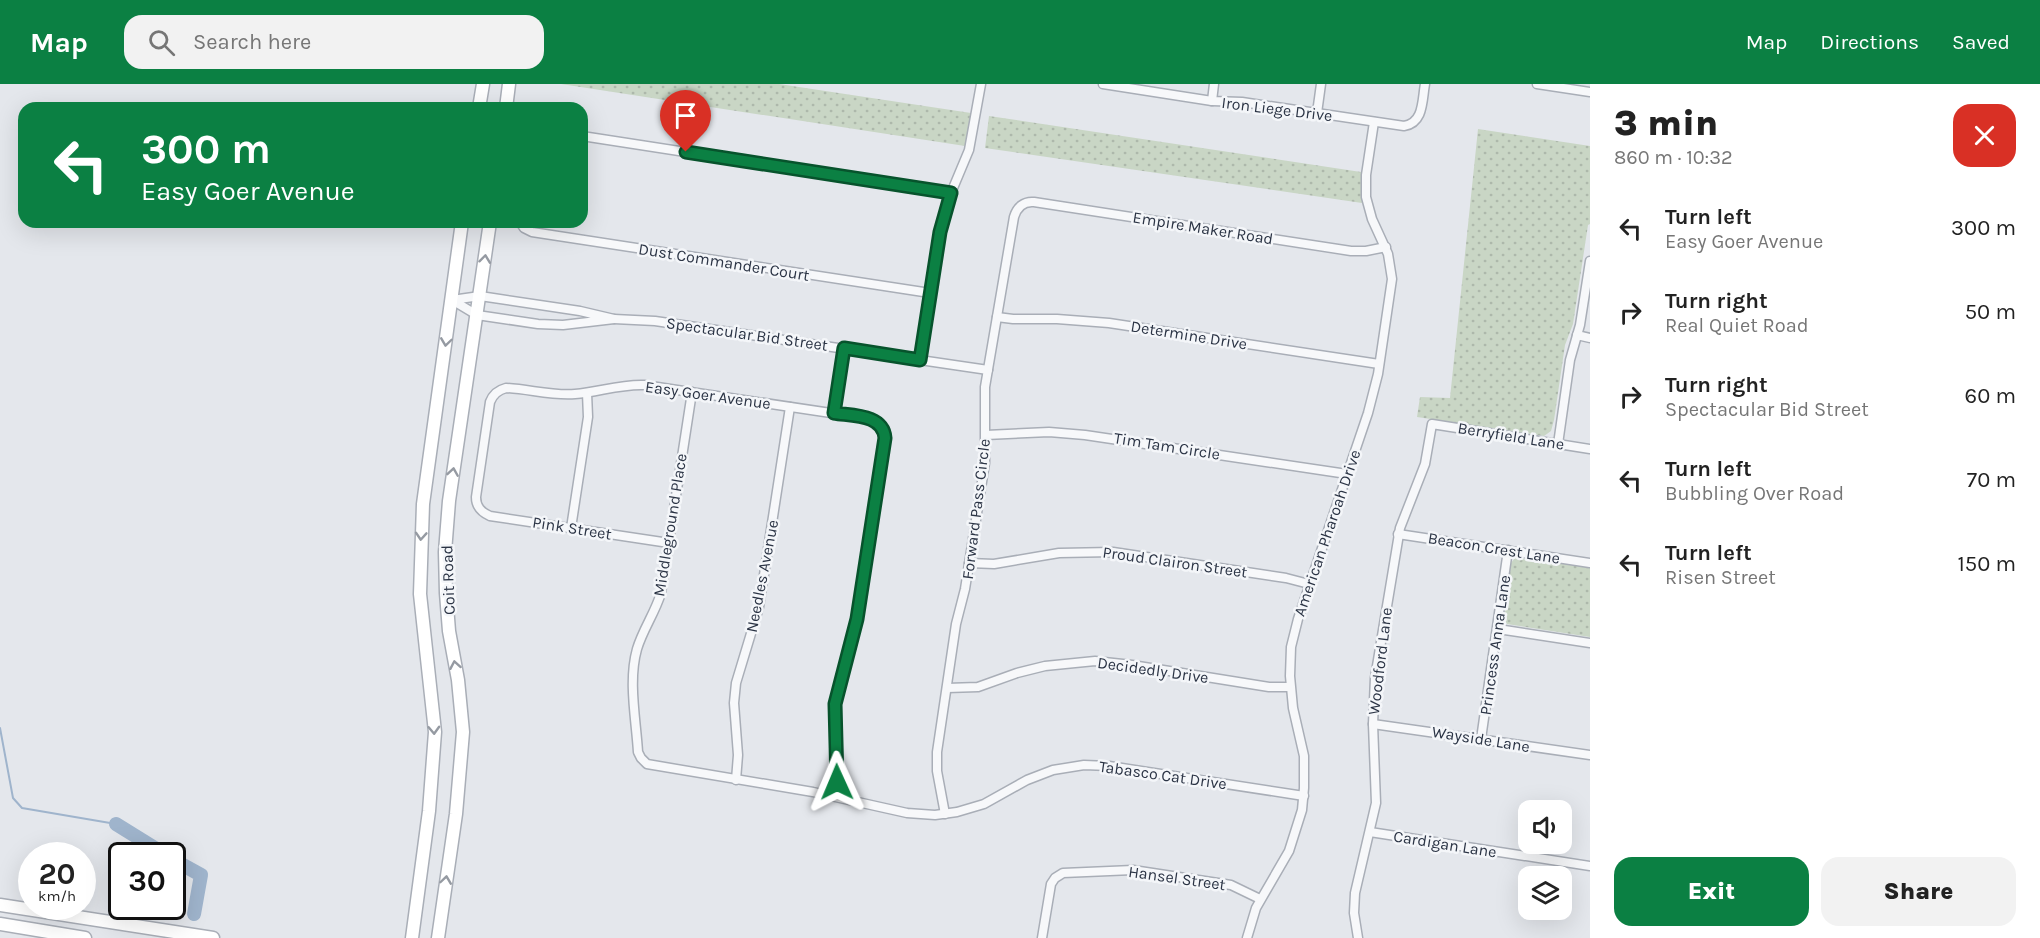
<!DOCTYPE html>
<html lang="en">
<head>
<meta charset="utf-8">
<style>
  :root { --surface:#fff; --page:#f2f2f2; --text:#222; --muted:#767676; --accent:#0b8043 }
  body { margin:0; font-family:Karla,sans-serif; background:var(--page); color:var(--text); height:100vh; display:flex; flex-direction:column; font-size:22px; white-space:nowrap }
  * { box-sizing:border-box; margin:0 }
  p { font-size:20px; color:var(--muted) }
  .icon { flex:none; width:33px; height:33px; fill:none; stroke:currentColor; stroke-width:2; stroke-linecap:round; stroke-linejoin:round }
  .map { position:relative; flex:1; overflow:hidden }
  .sheet { display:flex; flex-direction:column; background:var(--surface); width:450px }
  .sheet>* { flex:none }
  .hud { position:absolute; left:18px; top:18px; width:570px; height:126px; border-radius:18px; box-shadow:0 6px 24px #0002; background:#0b8043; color:#fff; overflow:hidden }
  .buttons { position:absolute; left:1518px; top:716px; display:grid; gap:12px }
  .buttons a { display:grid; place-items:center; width:54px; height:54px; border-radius:12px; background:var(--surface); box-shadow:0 6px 24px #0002; font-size:30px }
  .speed { position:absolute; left:18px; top:758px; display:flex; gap:12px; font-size:30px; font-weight:700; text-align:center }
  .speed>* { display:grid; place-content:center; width:78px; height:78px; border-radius:50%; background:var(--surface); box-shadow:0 6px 24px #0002; line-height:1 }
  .speed small { font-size:15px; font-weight:400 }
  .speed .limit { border:3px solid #111; border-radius:9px; background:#fff; color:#111 }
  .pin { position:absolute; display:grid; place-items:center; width:51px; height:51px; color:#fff; margin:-62px -26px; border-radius:50% 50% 50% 0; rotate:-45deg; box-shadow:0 0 6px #0007 }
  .pin .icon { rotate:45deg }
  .me { position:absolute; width:66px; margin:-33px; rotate:359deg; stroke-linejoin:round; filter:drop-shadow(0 0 4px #0008) }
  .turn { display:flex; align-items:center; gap:21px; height:126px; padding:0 24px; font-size:27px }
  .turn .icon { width:78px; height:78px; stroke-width:2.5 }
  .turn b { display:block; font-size:42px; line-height:51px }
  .round { display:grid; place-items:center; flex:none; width:63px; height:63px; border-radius:18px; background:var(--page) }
  .overview { display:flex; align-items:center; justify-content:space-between; height:102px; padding:0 24px }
  h1 { font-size:36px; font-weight:800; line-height:45px }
  .button { display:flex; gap:12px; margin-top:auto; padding:12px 24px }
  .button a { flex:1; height:69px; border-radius:18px; background:var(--accent); color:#fff; font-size:24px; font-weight:800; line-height:69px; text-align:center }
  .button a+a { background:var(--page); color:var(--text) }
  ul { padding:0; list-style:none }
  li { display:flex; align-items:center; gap:18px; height:84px; padding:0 24px }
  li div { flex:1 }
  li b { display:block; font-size:22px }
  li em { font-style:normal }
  header { display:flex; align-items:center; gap:36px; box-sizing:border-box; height:84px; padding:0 30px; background:var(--accent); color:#fff }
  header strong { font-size:28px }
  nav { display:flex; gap:33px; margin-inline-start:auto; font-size:21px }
  .search { width:420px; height:54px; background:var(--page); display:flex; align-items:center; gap:15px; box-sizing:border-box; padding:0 21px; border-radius:18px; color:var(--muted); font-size:22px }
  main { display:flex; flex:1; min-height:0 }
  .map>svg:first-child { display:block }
</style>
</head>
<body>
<header>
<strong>Map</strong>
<div class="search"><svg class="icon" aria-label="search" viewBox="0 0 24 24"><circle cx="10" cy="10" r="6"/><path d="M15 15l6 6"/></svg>Search here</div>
<nav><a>Map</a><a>Directions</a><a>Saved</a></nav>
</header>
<main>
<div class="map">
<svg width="1590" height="854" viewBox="0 0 1590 854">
  <defs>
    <pattern id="park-dots" width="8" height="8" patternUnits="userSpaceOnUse" patternTransform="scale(1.5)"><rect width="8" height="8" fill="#c9d6c5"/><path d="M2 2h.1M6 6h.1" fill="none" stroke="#adb8ab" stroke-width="1.8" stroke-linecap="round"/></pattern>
  </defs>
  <rect width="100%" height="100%" fill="#e4e7ec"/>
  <!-- park -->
  <g fill="url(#park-dots)">
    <path d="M561,0H779L971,29L965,62Z"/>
    <path d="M989,32L1361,88L1362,119L985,64Z"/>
    <path d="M1478,45L1590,62V140L1588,141L1573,240L1565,261L1554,336L1551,347L1544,352L1417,333L1420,313L1450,314Z"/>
    <path d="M1520,472L1590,483V553L1507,540L1504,536L1511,479L1514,475Z"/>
  </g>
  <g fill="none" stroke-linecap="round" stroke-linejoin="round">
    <!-- stream -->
    <path stroke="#9fb4cc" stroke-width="2" d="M0,644L13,714L22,724L116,740"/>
    <!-- river -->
    <g stroke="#9fb4cc" stroke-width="14">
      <path d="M116,740L166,771"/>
      <path d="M172,775L201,791L194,830"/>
    </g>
    <defs>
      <g id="minor">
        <path d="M1103,0L1212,17L1242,18L1404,42C1424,39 1422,16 1425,0"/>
        <path d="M1537,0L1590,8"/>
        <path d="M1212,17L1214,0"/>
        <path d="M1317,29L1321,0"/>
        <path d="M582,52L951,109"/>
        <path d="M520,138L524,144L532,148L930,209"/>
        <path d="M480,212L580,227L614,235L563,241L538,240L477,231L452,216Z"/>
        <path d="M997,233L1013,235H1057L1109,239L1379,280"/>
        <path d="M614,235L655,237L988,286"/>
        <path d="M1577,251L1590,254"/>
        <path d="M919,276L943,135L951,109L969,66L981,0"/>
        <path d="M692,308L661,509C655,529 643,545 637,565C628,597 636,635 638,668L641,674L647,680L813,708L907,729L935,731L957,728L984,720L1027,696L1053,686L1084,681L1109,682L1304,712"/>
        <path d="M834,329L844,264"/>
        <path d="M986,351L1049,348L1085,351L1347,390"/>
        <path d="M1558,360L1570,276L1580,241L1590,177"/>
        <path d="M571,444L588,333L587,309"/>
        <path d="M1398,450L1590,479"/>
        <path d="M669,459L490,432C481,428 476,423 476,413L490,318C493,310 498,306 506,304C529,305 552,312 575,310C599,308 620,300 644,301L871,335C880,338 885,344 885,354L857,535L835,620L838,689L835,712"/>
        <path d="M969,479L994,480L1059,469L1113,468L1286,494L1309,500"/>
        <path d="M1498,545L1590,559"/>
        <path d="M947,604L978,603L1017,589L1045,582L1095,577L1132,581L1269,603H1290"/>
        <path d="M1373,640L1590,671"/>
        <path d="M1481,655L1508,466"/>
        <path d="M736,696L738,671L734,619L736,599L759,523L790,323"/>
        <path d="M945,730L937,687V668L956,540L965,505L985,379V303L1014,133C1017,123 1024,117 1034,118L1351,167H1366L1386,163"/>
        <path d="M1370,748L1590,782"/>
        <path d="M1042,854L1051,800L1055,794L1063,789L1133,786L1231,801L1260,815"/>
        <path d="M1247,854L1256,824L1289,767L1302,726L1304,704V672L1293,624L1290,592L1291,563L1298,535L1368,329L1378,290L1392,195L1388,170L1372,135L1366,113V91L1374,38"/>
        <path d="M1358,854L1354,829L1355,809L1376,719L1373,640L1375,594L1400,444L1425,380L1432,340L1590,365"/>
      </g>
      <g id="secondary">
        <path d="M479,24L483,0"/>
        <path d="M506,24L509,0"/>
        <path d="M0,821L213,854"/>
        <path d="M0,840L85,854"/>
        <path d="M412,854L429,727L435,648L420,510L423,420L462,138"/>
        <path d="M438,854L456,730L463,648L458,596L449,547L446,509L445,468L449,417L490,138"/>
      </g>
    </defs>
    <!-- minor casing -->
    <use href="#minor" stroke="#a9aeb7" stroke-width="11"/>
    <!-- secondary casing -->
    <use href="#secondary" stroke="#a9aeb7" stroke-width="15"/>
    <!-- minor -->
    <use href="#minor" stroke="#f7f8fa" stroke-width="8"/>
    <!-- secondary -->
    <use href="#secondary" stroke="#fff" stroke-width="12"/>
  </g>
  <!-- one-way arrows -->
  <defs><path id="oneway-chevron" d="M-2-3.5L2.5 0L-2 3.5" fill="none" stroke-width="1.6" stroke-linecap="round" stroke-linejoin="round" transform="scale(1.5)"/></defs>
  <g stroke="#959aa2">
    <use href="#oneway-chevron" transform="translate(485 175) rotate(-83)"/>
    <use href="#oneway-chevron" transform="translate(446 258) rotate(98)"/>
    <use href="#oneway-chevron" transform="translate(453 388) rotate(-81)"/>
    <use href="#oneway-chevron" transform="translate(421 452) rotate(94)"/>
    <use href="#oneway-chevron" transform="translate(455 581) rotate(-100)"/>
    <use href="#oneway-chevron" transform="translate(434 646) rotate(88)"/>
    <use href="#oneway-chevron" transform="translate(446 796) rotate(-82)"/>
  </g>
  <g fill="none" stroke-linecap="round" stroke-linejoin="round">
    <defs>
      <path id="route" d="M686,68L951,109L940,148L920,276L844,264L834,329C852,332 883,330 885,354L857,535L835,620L837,698"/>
    </defs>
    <!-- route casing -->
    <use href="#route" stroke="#07532c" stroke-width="15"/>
    <!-- route -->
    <use href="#route" stroke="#0b8043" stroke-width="10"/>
  </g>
  <g text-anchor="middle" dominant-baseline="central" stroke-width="5" stroke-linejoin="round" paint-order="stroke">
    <!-- street labels -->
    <g font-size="16" fill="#2b3445" stroke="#f4f6f9">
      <text transform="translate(1277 25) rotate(7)">Iron Liege Drive</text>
      <text transform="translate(1203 144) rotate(9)">Empire Maker Road</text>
      <text transform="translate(724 178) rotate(9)">Dust Commander Court</text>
      <text transform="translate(747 250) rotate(8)">Spectacular Bid Street</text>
      <text transform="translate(1189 251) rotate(9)">Determine Drive</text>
      <text transform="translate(708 311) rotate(8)">Easy Goer Avenue</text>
      <text transform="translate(1511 352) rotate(9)">Berryfield Lane</text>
      <text transform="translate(1167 362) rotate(9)">Tim Tam Circle</text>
      <text transform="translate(976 425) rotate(-83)">Forward Pass Circle</text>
      <text transform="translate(670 441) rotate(-81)">Middleground Place</text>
      <text transform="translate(572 444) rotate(9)">Pink Street</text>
      <text transform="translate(1327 449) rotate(-71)">American Pharoah Drive</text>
      <text transform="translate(1494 464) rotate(9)">Beacon Crest Lane</text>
      <text transform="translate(1175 478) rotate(8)">Proud Clairon Street</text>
      <text transform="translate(762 492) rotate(-79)">Needles Avenue</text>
      <text transform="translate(448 496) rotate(-92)">Coit Road</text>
      <text transform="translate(1495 561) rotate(-82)">Princess Anna Lane</text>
      <text transform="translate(1380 577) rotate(-83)">Woodford Lane</text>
      <text transform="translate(1153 586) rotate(8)">Decidedly Drive</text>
      <text transform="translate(1481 655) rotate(9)">Wayside Lane</text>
      <text transform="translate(1163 691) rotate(8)">Tabasco Cat Drive</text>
      <text transform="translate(1445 760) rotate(9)">Cardigan Lane</text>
      <text transform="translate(1177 794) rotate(8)">Hansel Street</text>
    </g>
  </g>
</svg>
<div class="buttons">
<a><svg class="icon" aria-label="sound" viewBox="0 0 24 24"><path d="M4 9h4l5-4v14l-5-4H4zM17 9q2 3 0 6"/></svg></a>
<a><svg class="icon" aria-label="layers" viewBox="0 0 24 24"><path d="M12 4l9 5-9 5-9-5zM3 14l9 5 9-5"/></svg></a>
</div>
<div class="speed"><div>20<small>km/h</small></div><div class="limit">30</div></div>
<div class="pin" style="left:686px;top:68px;background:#d93025"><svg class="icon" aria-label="arrive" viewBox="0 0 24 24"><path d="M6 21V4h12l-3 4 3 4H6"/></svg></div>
<svg class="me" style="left:837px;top:698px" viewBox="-20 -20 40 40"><path d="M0-17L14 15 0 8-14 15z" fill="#0b8043" stroke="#fff" stroke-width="4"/></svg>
<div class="hud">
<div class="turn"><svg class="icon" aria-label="left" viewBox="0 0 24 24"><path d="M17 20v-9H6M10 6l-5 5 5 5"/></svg><div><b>300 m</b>Easy Goer Avenue</div></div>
</div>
</div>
<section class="sheet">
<div class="overview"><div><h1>3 min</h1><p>860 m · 10:32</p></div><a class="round" style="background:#d93025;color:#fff"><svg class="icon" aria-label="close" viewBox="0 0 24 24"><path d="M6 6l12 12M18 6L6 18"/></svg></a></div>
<ul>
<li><svg class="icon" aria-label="left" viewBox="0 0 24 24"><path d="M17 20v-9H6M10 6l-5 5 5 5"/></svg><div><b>Turn left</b><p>Easy Goer Avenue</p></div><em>300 m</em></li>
<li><svg class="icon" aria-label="right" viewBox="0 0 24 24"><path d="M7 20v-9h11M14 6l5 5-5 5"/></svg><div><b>Turn right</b><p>Real Quiet Road</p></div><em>50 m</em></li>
<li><svg class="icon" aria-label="right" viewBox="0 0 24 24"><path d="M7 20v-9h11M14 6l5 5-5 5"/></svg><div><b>Turn right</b><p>Spectacular Bid Street</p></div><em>60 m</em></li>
<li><svg class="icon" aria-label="left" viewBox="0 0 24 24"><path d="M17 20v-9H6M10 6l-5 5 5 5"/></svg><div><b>Turn left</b><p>Bubbling Over Road</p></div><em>70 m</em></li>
<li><svg class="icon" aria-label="left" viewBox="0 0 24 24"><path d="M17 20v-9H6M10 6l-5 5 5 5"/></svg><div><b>Turn left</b><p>Risen Street</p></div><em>150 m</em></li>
</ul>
<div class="button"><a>Exit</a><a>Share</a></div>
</section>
</main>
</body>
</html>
